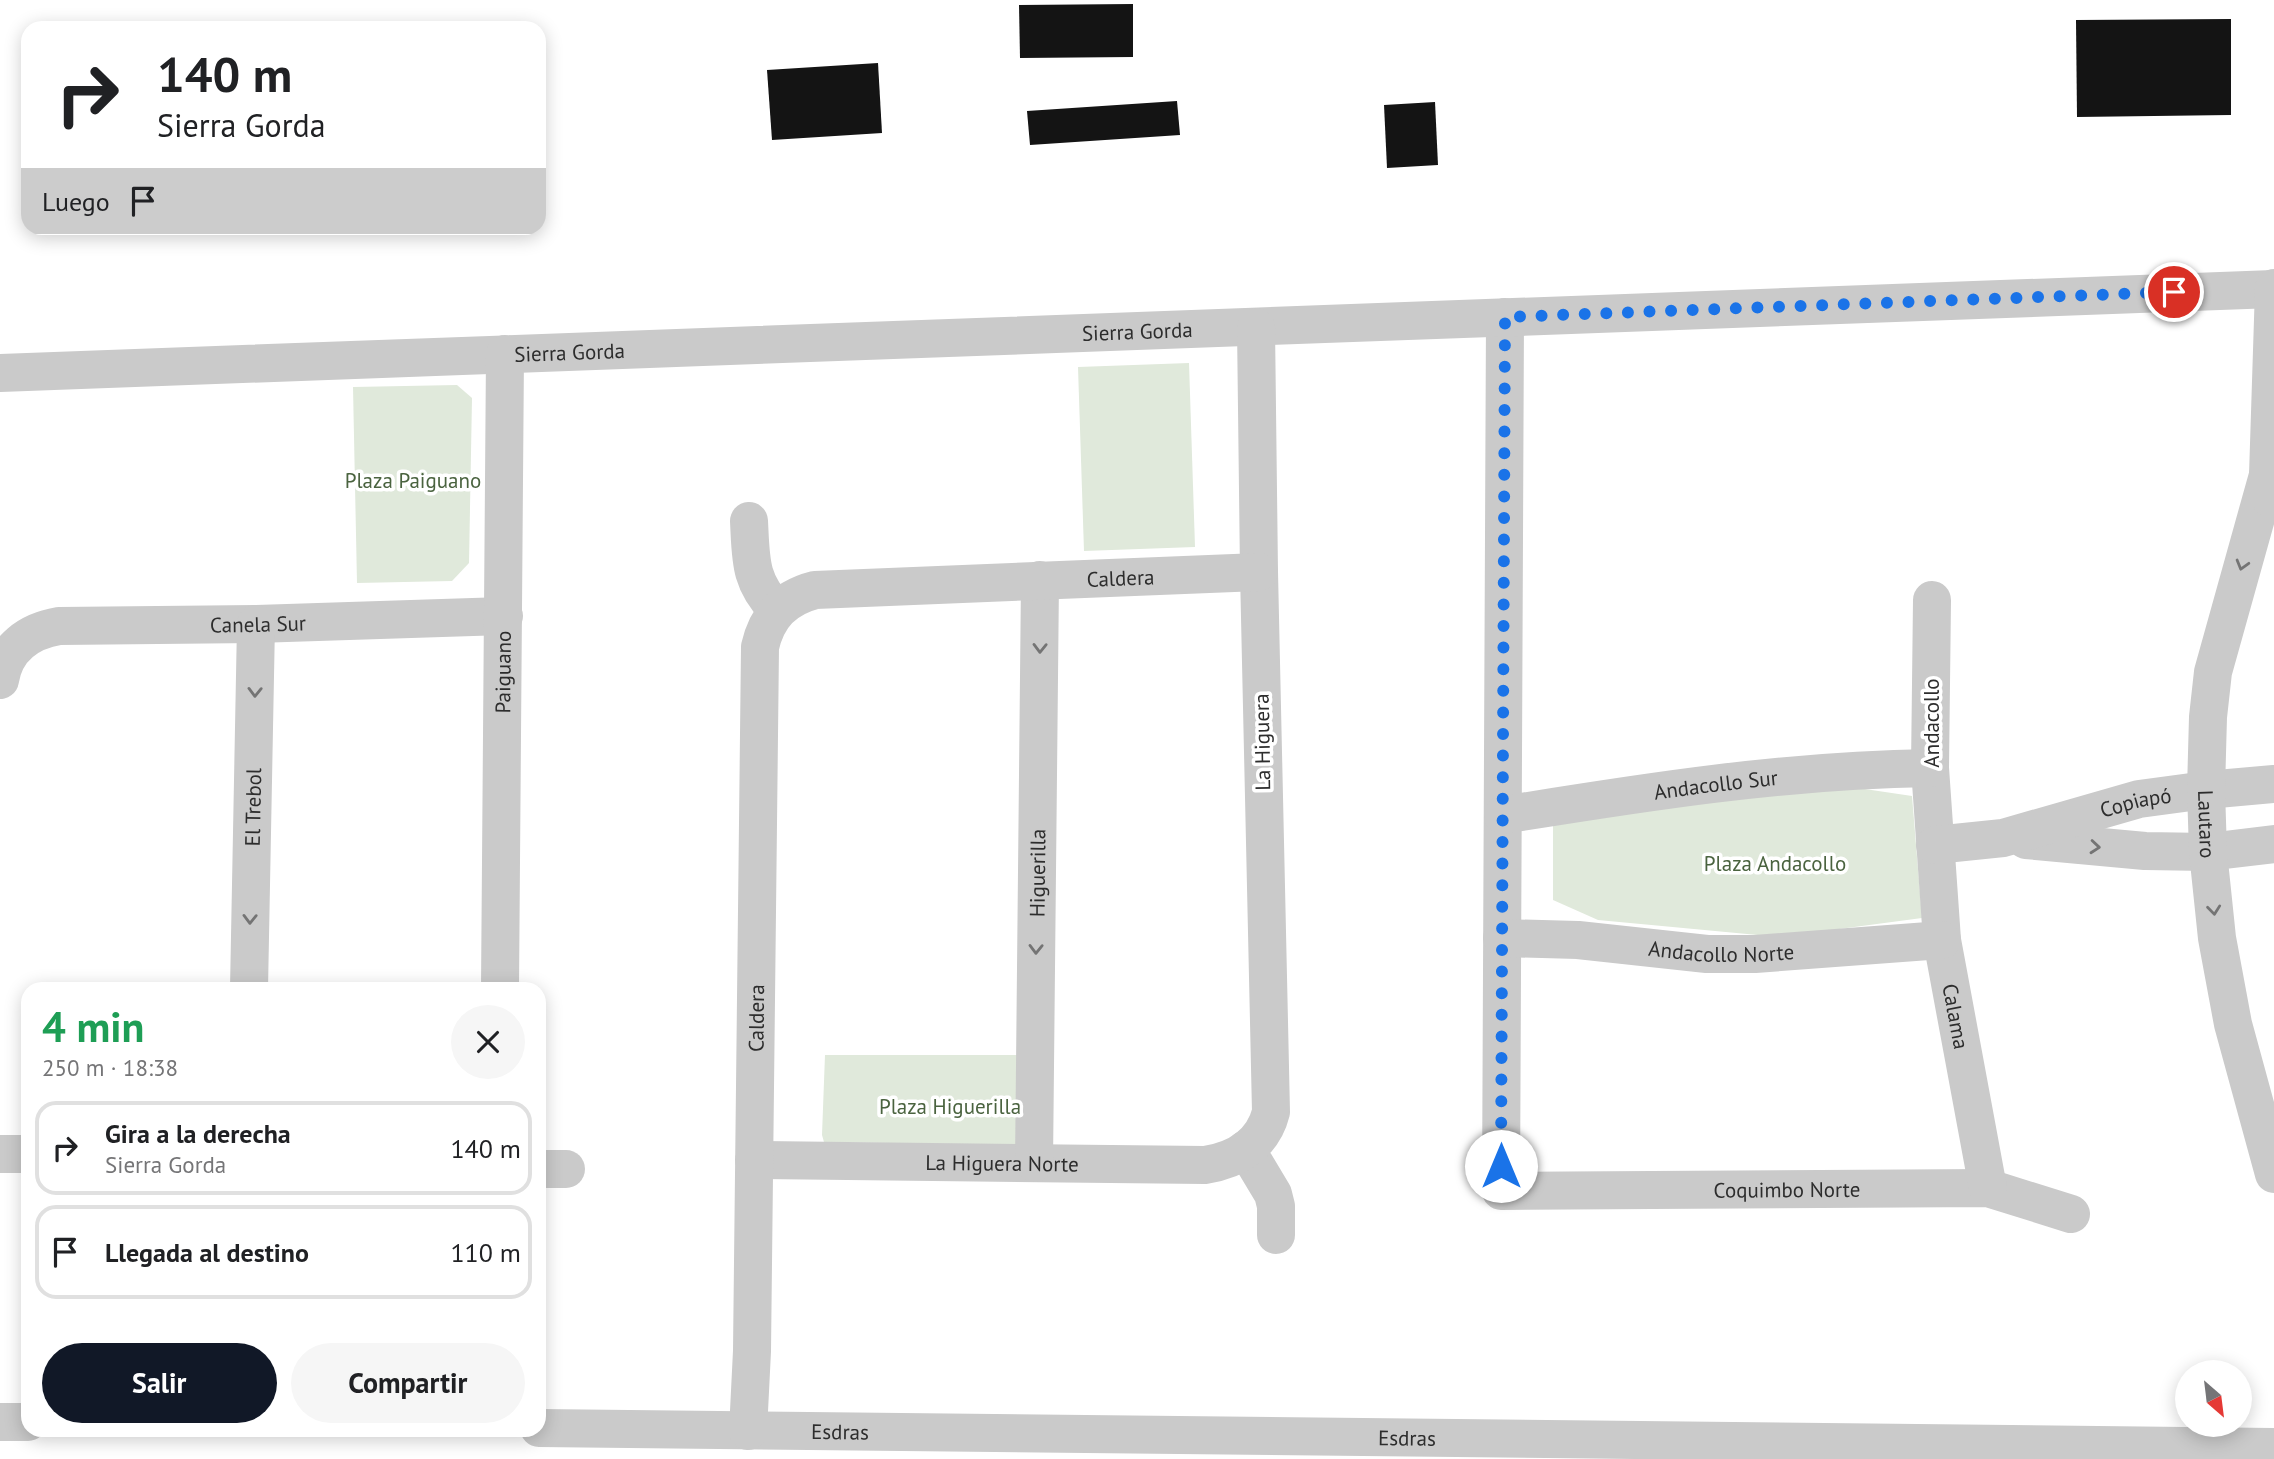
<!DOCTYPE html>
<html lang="es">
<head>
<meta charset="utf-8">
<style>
  :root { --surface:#fff; --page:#f6f6f6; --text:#202124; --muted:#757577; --line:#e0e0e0; --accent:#111827 }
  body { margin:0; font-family:"PT Sans",sans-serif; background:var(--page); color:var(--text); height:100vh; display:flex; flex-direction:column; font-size:26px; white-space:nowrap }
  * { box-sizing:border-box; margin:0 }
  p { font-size:23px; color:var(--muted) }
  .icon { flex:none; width:38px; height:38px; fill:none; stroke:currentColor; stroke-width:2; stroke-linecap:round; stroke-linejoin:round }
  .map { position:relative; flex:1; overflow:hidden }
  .sheet { position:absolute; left:21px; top:982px; width:525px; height:455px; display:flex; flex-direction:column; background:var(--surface); border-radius:21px; box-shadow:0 4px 18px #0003 }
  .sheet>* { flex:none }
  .guide { position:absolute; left:21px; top:21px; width:525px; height:214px; border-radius:21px; box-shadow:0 4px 18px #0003; background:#fff; color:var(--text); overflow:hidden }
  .needle { width:46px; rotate:152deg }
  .buttons { position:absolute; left:2175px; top:1360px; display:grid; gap:14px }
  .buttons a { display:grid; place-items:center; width:77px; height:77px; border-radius:50%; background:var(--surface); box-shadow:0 4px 18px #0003; font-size:35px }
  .pin { position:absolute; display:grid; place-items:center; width:60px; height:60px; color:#fff; margin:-30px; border:4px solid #fff; border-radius:50%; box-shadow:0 2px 7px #0007 }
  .me { position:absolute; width:77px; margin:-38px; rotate:0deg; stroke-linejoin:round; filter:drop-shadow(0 0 5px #0008) }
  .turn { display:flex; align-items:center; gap:24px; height:147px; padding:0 21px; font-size:32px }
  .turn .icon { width:91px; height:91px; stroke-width:2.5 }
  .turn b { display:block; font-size:49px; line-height:60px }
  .then { display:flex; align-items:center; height:66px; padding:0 21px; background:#0003; gap:14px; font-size:26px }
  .round { display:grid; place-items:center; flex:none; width:74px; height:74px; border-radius:37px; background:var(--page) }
  .overview { display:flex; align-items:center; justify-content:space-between; height:119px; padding:0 21px }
  h1 { font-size:42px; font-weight:800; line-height:52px; color:#1e9e55 }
  .button { display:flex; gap:14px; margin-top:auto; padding:14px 21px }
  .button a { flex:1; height:80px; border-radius:42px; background:var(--accent); color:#fff; font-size:28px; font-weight:800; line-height:80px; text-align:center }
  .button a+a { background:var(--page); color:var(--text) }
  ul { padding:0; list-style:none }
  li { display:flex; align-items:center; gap:21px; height:94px; margin:0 14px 10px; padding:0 7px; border:4px solid var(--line); border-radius:21px }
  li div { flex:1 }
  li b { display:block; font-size:26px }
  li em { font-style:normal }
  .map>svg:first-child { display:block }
</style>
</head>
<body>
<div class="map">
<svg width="2274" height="1459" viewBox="0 0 2274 1459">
  <rect width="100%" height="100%" fill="#fff"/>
  <!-- green -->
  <g fill="#e0e9db">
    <path d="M1189,363L1195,547L1084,551L1078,367Z"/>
    <path d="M457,385L472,398L469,563L452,581L357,583L353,387Z"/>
    <path d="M1831,784L1912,796L1922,918L1779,937L1598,920L1553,900V821Z"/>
    <path d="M825,1055H1023L1019,1145L824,1142L822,1135Z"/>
  </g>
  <!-- building -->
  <g fill="#141414">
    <path d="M1133,4V57L1020,58L1019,5Z"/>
    <path d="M2231,19V115L2077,117L2076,20Z"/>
    <path d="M878,63L882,133L772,140L767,70Z"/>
    <path d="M1177,101L1180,135L1030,145L1027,111Z"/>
    <path d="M1435,102L1438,165L1387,168L1384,105Z"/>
  </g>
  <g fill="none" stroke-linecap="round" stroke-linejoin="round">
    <!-- minor -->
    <g stroke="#cacaca" stroke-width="38">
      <path id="s1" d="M1505,317L1501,1191L1988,1188L2071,1214"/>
      <path id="s2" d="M0,373L2274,289"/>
      <path d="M749,521C751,559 749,581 777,610"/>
      <path id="s3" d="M1932,600L1930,768L1942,940L1988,1188"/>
      <path id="s4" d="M0,680C5,648 29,631 59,626L256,624L504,616"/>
      <path id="s5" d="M1503,815C1645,792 1786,770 1930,768"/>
      <path d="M2026,840L2145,851L2208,852L2274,844"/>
      <path id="s6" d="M1935,845L2003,838L2139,799L2206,790L2274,784"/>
      <path id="s7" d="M1502,938L1578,940L1707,954H1755L1942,940"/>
      <path id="s8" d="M249,989L256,624"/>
      <path id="s9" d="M500,989L505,354"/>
      <path d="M1246,1149L1273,1194L1276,1206V1235"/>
      <path d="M0,1154H28"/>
      <path id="s10" d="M754,1160L1205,1165C1237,1160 1263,1144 1271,1112L1259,572L1256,327"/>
      <path id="s11" d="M1034,1163L1040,580"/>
      <path d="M539,1169H566"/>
      <path d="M0,1422H28"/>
      <path id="s12" d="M539,1428L2274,1447"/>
      <path id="s13" d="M748,1431L752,1351L760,647C767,616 784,598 815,590L1259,572"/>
    </g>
    <!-- tertiary -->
    <g stroke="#cacaca" stroke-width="38">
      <path id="s14" d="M2268,475L2213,672L2208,717L2206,790L2208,852L2217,938L2233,1024L2274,1174"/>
      <path d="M2271,499L2268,475L2274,288"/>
    </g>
  </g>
  <!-- one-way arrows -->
  <defs><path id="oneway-chevron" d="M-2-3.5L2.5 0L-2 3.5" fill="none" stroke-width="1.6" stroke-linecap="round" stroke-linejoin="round" transform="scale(1.75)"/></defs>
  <g stroke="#747474">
    <use href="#oneway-chevron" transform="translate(2242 565) rotate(106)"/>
    <use href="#oneway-chevron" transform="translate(1040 648) rotate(91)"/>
    <use href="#oneway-chevron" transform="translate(255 692) rotate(91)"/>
    <use href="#oneway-chevron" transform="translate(2095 847) rotate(5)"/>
    <use href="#oneway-chevron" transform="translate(2214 910) rotate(84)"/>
    <use href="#oneway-chevron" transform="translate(250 919) rotate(91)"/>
    <use href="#oneway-chevron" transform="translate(1036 949) rotate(91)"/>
  </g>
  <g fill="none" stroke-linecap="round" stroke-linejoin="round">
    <!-- route -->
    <path stroke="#1a73e8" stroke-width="12" stroke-dasharray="0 21.6" d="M1501,1166L1505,317L2174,292"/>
  </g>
  <g text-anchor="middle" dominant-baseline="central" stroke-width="7" stroke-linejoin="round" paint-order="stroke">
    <!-- street labels -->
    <g font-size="21" fill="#2d2d2d" stroke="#fff">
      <text stroke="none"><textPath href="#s2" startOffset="1138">Sierra Gorda</textPath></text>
      <text stroke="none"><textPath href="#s2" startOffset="570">Sierra Gorda</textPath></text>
      <text stroke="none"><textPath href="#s13" startOffset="1174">Caldera</textPath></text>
      <text stroke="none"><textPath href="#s4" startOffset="285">Canela Sur</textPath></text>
      <text stroke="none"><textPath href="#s9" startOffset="317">Paiguano</textPath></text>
      <text transform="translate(1931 723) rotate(-90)">Andacollo</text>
      <text transform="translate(1262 742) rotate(-91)">La Higuera</text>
      <text stroke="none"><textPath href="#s5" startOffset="215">Andacollo Sur</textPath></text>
      <text stroke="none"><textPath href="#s6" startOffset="206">Copiapó</textPath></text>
      <text stroke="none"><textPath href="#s8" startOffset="182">El Trebol</textPath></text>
      <text stroke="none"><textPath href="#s14" startOffset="357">Lautaro</textPath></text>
      <text stroke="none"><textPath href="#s11" startOffset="290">Higuerilla</textPath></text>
      <text stroke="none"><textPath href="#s7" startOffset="220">Andacollo Norte</textPath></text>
      <text stroke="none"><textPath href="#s3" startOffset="418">Calama</textPath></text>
      <text stroke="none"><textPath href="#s13" startOffset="413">Caldera</textPath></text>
      <text stroke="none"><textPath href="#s10" startOffset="248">La Higuera Norte</textPath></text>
      <text stroke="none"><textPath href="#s1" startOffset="1160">Coquimbo Norte</textPath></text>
      <text stroke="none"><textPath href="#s12" startOffset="301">Esdras</textPath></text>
      <text stroke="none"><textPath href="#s12" startOffset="868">Esdras</textPath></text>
    </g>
    <!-- park labels -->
    <g font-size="21" fill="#4a633f" stroke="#fff">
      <text x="413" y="480">Plaza Paiguano</text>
      <text x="1775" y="863">Plaza Andacollo</text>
      <text x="950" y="1106">Plaza Higuerilla</text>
    </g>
  </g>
</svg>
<div class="buttons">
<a><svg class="needle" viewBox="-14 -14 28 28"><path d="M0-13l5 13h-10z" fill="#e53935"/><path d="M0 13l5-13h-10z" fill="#757577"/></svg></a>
</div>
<div class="pin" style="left:2174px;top:292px;background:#d93025"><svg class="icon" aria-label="arrive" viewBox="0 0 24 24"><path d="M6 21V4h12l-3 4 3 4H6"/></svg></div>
<svg class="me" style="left:1501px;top:1166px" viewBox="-20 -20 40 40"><circle r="19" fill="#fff"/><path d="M0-13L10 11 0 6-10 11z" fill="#1a73e8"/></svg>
<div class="guide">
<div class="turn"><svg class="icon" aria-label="right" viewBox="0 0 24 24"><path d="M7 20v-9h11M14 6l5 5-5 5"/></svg><div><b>140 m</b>Sierra Gorda</div></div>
<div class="then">Luego<svg class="icon" aria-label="arrive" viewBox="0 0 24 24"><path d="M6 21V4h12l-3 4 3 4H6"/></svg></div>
</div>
<section class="sheet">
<div class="overview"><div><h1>4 min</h1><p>250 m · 18:38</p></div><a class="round"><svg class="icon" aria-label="close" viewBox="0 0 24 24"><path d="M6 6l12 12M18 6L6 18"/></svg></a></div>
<ul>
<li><svg class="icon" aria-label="right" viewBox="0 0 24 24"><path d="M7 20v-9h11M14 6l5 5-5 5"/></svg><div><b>Gira a la derecha</b><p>Sierra Gorda</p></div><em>140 m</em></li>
<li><svg class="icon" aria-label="arrive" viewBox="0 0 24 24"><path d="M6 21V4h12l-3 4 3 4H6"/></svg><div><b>Llegada al destino</b></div><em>110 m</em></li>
</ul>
<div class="button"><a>Salir</a><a>Compartir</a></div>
</section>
</div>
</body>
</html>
